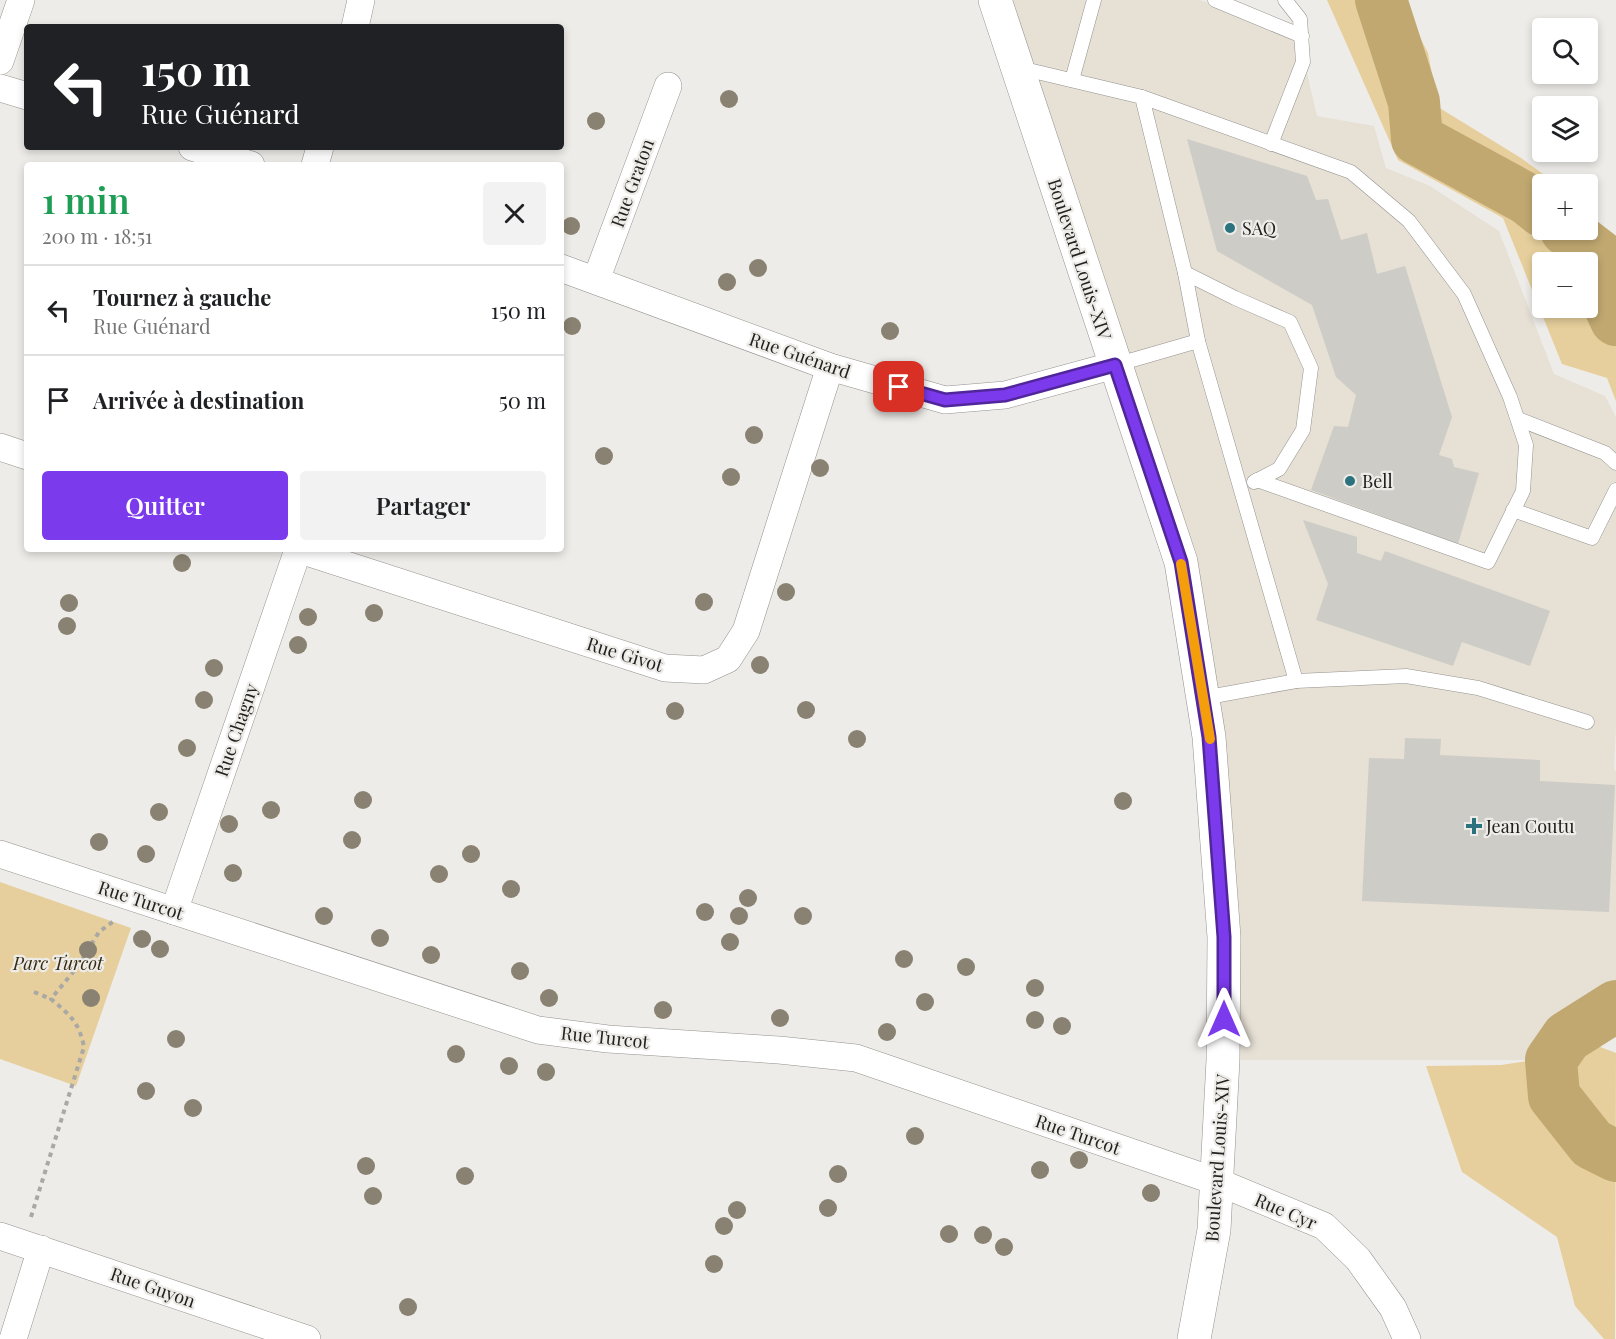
<!DOCTYPE html>
<html lang="fr">
<head>
<meta charset="utf-8">
<style>
  :root { --surface:#fff; --page:#f2f2f2; --text:#202124; --muted:#757577; --line:#e0e0e0; --accent:#7c3aed }
  body { margin:0; font-family:"Playfair Display",serif; background:var(--page); color:var(--text); height:100vh; display:flex; flex-direction:column; font-size:22px; white-space:nowrap }
  * { box-sizing:border-box; margin:0 }
  p { font-size:20px; color:var(--muted) }
  .icon { flex:none; width:33px; height:33px; fill:none; stroke:currentColor; stroke-width:2; stroke-linecap:round; stroke-linejoin:round }
  .map { position:relative; flex:1; overflow:hidden }
  .side { position:absolute; left:24px; top:162px; width:540px; height:390px; display:flex; flex-direction:column; background:var(--surface); border-radius:6px; box-shadow:0 3px 9px #0003 }
  .side>* { flex:none }
  .top-card { position:absolute; left:24px; top:24px; width:540px; height:126px; border-radius:6px; box-shadow:0 3px 9px #0003; background:#202124; color:#fff; overflow:hidden }
  .controls { position:absolute; left:1532px; top:18px; display:grid; gap:12px }
  .controls a { display:grid; place-items:center; width:66px; height:66px; border-radius:6px; background:var(--surface); box-shadow:0 3px 9px #0003; font-size:30px }
  .pin { position:absolute; display:grid; place-items:center; width:51px; height:51px; color:#fff; margin:-26px; border-radius:12px; box-shadow:0 3px 9px #0006 }
  .me { position:absolute; width:66px; margin:-33px; rotate:0deg; stroke-linejoin:round; filter:drop-shadow(0 0 4px #0008) }
  .turn { display:flex; align-items:center; gap:21px; height:126px; padding:0 18px; font-size:27px }
  .turn .icon { width:78px; height:78px; stroke-width:2.5 }
  .turn b { display:block; font-size:42px; line-height:51px }
  .round { display:grid; place-items:center; flex:none; width:63px; height:63px; border-radius:6px; background:var(--page) }
  .headline { display:flex; align-items:center; justify-content:space-between; height:102px; padding:0 18px }
  h1 { font-size:36px; font-weight:600; line-height:45px; color:#1e9e55 }
  .primary-button { display:flex; gap:12px; margin-top:auto; padding:12px 18px }
  .primary-button a { flex:1; height:69px; border-radius:6px; background:var(--accent); color:#fff; font-size:24px; font-weight:600; line-height:69px; text-align:center }
  .primary-button a+a { background:var(--page); color:var(--text) }
  ul { padding:0; list-style:none }
  li { display:flex; align-items:center; gap:18px; height:90px; padding:0 18px; border-top:2px solid var(--line) }
  li div { flex:1 }
  li b { display:block; font-size:22px }
  li em { font-style:normal }
  .map>svg:first-child { display:block }
</style>
</head>
<body>
<div class="map">
<svg width="1616" height="1339" viewBox="0 0 1616 1339">
  <rect width="100%" height="100%" fill="#eeece8"/>
  <!-- built -->
  <path fill="#e6e0d5" d="M995,0H1199L1296,26L1317,116L1374,126L1386,168L1430,186L1499,231L1554,374L1605,396L1616,417V726L1614,769L1616,771V987L1578,1005L1546,1032L1536,1045L1537,1060H1223L1181,562Z"/>
  <!-- green -->
  <g fill="#e6cf9c" fill-rule="evenodd">
    <path d="M1327,0H1401L1428,53L1438,107L1521,158L1557,184H1542V230H1587V220L1616,245V401L1607,378L1562,364L1503,218L1398,160ZM1542,262H1587V308H1542Z"/>
    <path d="M0,882L131,928L76,1086L0,1059Z"/>
    <path d="M1587,1042L1616,1053L1615,1339H1604L1575,1306L1557,1237L1462,1172L1426,1066L1501,1065L1563,1056Z"/>
  </g>
  <g fill="none" stroke-linecap="round" stroke-linejoin="round">
    <!-- river -->
    <g stroke="#c1a871" stroke-width="52">
      <path d="M1381,0L1414,102L1417,139L1527,199L1542,211"/>
      <path d="M1566,230L1606,261L1610,307L1616,320"/>
      <path d="M1616,1006L1567,1037L1551,1060L1554,1096L1592,1144L1616,1156"/>
    </g>
  </g>
  <!-- building -->
  <g fill="#ceccc7">
    <path d="M1187,139L1307,176L1316,200L1328,199L1341,240L1367,233L1377,274L1405,266L1452,417L1439,455L1452,459L1454,467L1479,473L1458,544L1311,490L1334,426L1348,427L1356,395L1336,377L1312,305L1217,251Z"/>
    <path d="M1303,520L1357,537V553L1381,561L1385,551L1550,611L1530,666L1462,642L1453,666L1316,620L1328,584Z"/>
    <path d="M1405,738L1441,739L1440,755L1540,760V781L1615,785L1609,912L1362,901L1369,758L1404,759Z"/>
  </g>
  <g fill="none" stroke-linecap="round" stroke-linejoin="round">
    <defs>
      <g id="service">
        <path d="M1215,0L1302,36"/>
        <path d="M1020,68L1142,97L1185,273"/>
        <path d="M1072,80L1094,0"/>
        <path d="M1142,97L1351,172L1409,221L1464,294L1510,397L1526,445L1523,491L1488,562L1257,480"/>
        <path d="M1271,144L1303,62L1300,19L1285,0"/>
        <path d="M1198,341L1185,273L1235,298L1290,322L1311,368L1303,430L1279,469L1254,482"/>
        <path d="M1115,365L1198,341L1296,681L1203,698"/>
        <path d="M1518,419L1605,453L1616,463"/>
        <path d="M1513,510L1592,538L1616,490"/>
        <path d="M1296,681L1406,676L1478,688L1587,722"/>
      </g>
      <g id="minor">
        <path d="M355,27L361,0"/>
        <path d="M0,61L21,0"/>
        <path d="M0,88L27,96"/>
        <path d="M192,147L251,165"/>
        <path d="M315,165L320,147"/>
        <path d="M561,268L830,367L945,400L1005,395L1115,365"/>
        <path d="M596,280L668,86"/>
        <path d="M0,447L27,456"/>
        <path d="M297,549L665,668L704,670L728,659L746,631L830,367"/>
        <path d="M0,854L538,1030L608,1039L779,1050L856,1058L1218,1182L1324,1226L1358,1259L1393,1308L1407,1339"/>
        <path d="M174,911L298,550"/>
        <path d="M0,1236L307,1339"/>
        <path d="M13,1339L41,1249"/>
      </g>
      <path id="secondary" d="M995,0L1181,562L1209,737L1224,937L1223,1060L1214,1230L1194,1339"/>
    </defs>
    <!-- service casing -->
    <use href="#service" stroke="#94928e" stroke-width="15"/>
    <!-- minor casing -->
    <use href="#minor" stroke="#94928e" stroke-width="28"/>
    <!-- secondary casing -->
    <use href="#secondary" stroke="#94928e" stroke-width="34"/>
    <!-- path -->
    <g stroke="#a9a8a4" stroke-width="4" stroke-dasharray="4.5 4.5" stroke-linecap="butt">
      <path d="M34,992L51,999"/>
      <path d="M31,1217L84,1047C79,1022 70,1015 51,999L78,966L99,932L115,920"/>
    </g>
    <!-- service -->
    <use href="#service" stroke="#fff" stroke-width="14"/>
    <!-- minor -->
    <use href="#minor" stroke="#fff" stroke-width="27"/>
    <!-- secondary -->
    <use href="#secondary" stroke="#fff" stroke-width="33"/>
  </g>
  <!-- trees -->
  <g fill="#898272">
    <circle cx="729" cy="99" r="9"/>
    <circle cx="596" cy="121" r="9"/>
    <circle cx="571" cy="226" r="9"/>
    <circle cx="758" cy="268" r="9"/>
    <circle cx="727" cy="282" r="9"/>
    <circle cx="572" cy="326" r="9"/>
    <circle cx="890" cy="331" r="9"/>
    <circle cx="754" cy="435" r="9"/>
    <circle cx="604" cy="456" r="9"/>
    <circle cx="820" cy="468" r="9"/>
    <circle cx="731" cy="477" r="9"/>
    <circle cx="182" cy="563" r="9"/>
    <circle cx="786" cy="592" r="9"/>
    <circle cx="704" cy="602" r="9"/>
    <circle cx="69" cy="603" r="9"/>
    <circle cx="374" cy="613" r="9"/>
    <circle cx="308" cy="617" r="9"/>
    <circle cx="67" cy="626" r="9"/>
    <circle cx="298" cy="645" r="9"/>
    <circle cx="760" cy="665" r="9"/>
    <circle cx="214" cy="668" r="9"/>
    <circle cx="204" cy="700" r="9"/>
    <circle cx="806" cy="710" r="9"/>
    <circle cx="675" cy="711" r="9"/>
    <circle cx="857" cy="739" r="9"/>
    <circle cx="187" cy="748" r="9"/>
    <circle cx="363" cy="800" r="9"/>
    <circle cx="1123" cy="801" r="9"/>
    <circle cx="271" cy="810" r="9"/>
    <circle cx="159" cy="812" r="9"/>
    <circle cx="229" cy="824" r="9"/>
    <circle cx="352" cy="840" r="9"/>
    <circle cx="99" cy="842" r="9"/>
    <circle cx="146" cy="854" r="9"/>
    <circle cx="471" cy="854" r="9"/>
    <circle cx="233" cy="873" r="9"/>
    <circle cx="439" cy="874" r="9"/>
    <circle cx="511" cy="889" r="9"/>
    <circle cx="748" cy="898" r="9"/>
    <circle cx="705" cy="912" r="9"/>
    <circle cx="324" cy="916" r="9"/>
    <circle cx="739" cy="916" r="9"/>
    <circle cx="803" cy="916" r="9"/>
    <circle cx="380" cy="938" r="9"/>
    <circle cx="142" cy="939" r="9"/>
    <circle cx="730" cy="942" r="9"/>
    <circle cx="160" cy="949" r="9"/>
    <circle cx="88" cy="950" r="9"/>
    <circle cx="431" cy="955" r="9"/>
    <circle cx="904" cy="959" r="9"/>
    <circle cx="966" cy="967" r="9"/>
    <circle cx="520" cy="971" r="9"/>
    <circle cx="1035" cy="988" r="9"/>
    <circle cx="91" cy="998" r="9"/>
    <circle cx="549" cy="998" r="9"/>
    <circle cx="925" cy="1002" r="9"/>
    <circle cx="663" cy="1010" r="9"/>
    <circle cx="780" cy="1018" r="9"/>
    <circle cx="1035" cy="1020" r="9"/>
    <circle cx="1062" cy="1026" r="9"/>
    <circle cx="887" cy="1032" r="9"/>
    <circle cx="176" cy="1039" r="9"/>
    <circle cx="456" cy="1054" r="9"/>
    <circle cx="509" cy="1066" r="9"/>
    <circle cx="546" cy="1072" r="9"/>
    <circle cx="146" cy="1091" r="9"/>
    <circle cx="193" cy="1108" r="9"/>
    <circle cx="915" cy="1136" r="9"/>
    <circle cx="1079" cy="1160" r="9"/>
    <circle cx="366" cy="1166" r="9"/>
    <circle cx="1040" cy="1170" r="9"/>
    <circle cx="838" cy="1174" r="9"/>
    <circle cx="465" cy="1176" r="9"/>
    <circle cx="1151" cy="1193" r="9"/>
    <circle cx="373" cy="1196" r="9"/>
    <circle cx="828" cy="1208" r="9"/>
    <circle cx="737" cy="1210" r="9"/>
    <circle cx="724" cy="1226" r="9"/>
    <circle cx="949" cy="1234" r="9"/>
    <circle cx="983" cy="1235" r="9"/>
    <circle cx="1004" cy="1247" r="9"/>
    <circle cx="714" cy="1264" r="9"/>
    <circle cx="408" cy="1307" r="9"/>
  </g>
  <g fill="none" stroke-linecap="round" stroke-linejoin="round">
    <defs>
      <path id="route" d="M899,387L945,400L1005,395L1115,365L1181,562L1209,737L1224,937V1019"/>
    </defs>
    <!-- route casing -->
    <use href="#route" stroke="#51269a" stroke-width="15"/>
    <!-- route -->
    <use href="#route" stroke="#7c3aed" stroke-width="10"/>
    <!-- slow -->
    <path stroke="#f59e0b" stroke-width="10" d="M1181,564L1210,739"/>
  </g>
  <!-- markers -->
  <g fill="#2b727e" stroke="#eeece8" stroke-width="2">
    <circle cx="1230" cy="228" r="6"/>
    <circle cx="1350" cy="481" r="6"/>
    <path d="M1471 817h6v6h6v6h-6v6h-6v-6h-6v-6h6z"/>
  </g>
  <g text-anchor="middle" dominant-baseline="central" stroke-width="4.5" stroke-linejoin="round" paint-order="stroke">
    <!-- street labels -->
    <g font-size="18" fill="#22211f" stroke="#eeece8">
      <text transform="translate(632 183) rotate(-70)">Rue Graton</text>
      <text transform="translate(1080 259) rotate(72)">Boulevard Louis-XIV</text>
      <text transform="translate(800 355) rotate(19)">Rue Guénard</text>
      <text transform="translate(625 654) rotate(17)">Rue Givot</text>
      <text transform="translate(236 730) rotate(-71)">Rue Chagny</text>
      <text transform="translate(141 900) rotate(18)">Rue Turcot</text>
      <text transform="translate(605 1037) rotate(6)">Rue Turcot</text>
      <text transform="translate(1078 1134) rotate(19)">Rue Turcot</text>
      <text transform="translate(1217 1158) rotate(-86)">Boulevard Louis-XIV</text>
      <text transform="translate(1286 1211) rotate(23)">Rue Cyr</text>
      <text transform="translate(153 1287) rotate(19)">Rue Guyon</text>
    </g>
    <!-- poi labels -->
    <g font-size="18" fill="#22211f" stroke="#eeece8" text-anchor="start">
      <text x="1242" y="228">SAQ</text>
      <text x="1362" y="481">Bell</text>
      <text x="1486" y="826">Jean Coutu</text>
    </g>
    <!-- park labels -->
    <g font-size="18" font-style="italic" fill="#372c12" stroke="#eeece8">
      <text x="58" y="963">Parc Turcot</text>
    </g>
  </g>
</svg>
<div class="controls">
<a><svg class="icon" aria-label="search" viewBox="0 0 24 24"><circle cx="10" cy="10" r="6"/><path d="M15 15l6 6"/></svg></a>
<a><svg class="icon" aria-label="layers" viewBox="0 0 24 24"><path d="M12 4l9 5-9 5-9-5zM3 14l9 5 9-5"/></svg></a>
<a>+</a>
<a>−</a>
</div>
<div class="pin" style="left:899px;top:387px;background:#d93025"><svg class="icon" aria-label="arrive" viewBox="0 0 24 24"><path d="M6 21V4h12l-3 4 3 4H6"/></svg></div>
<svg class="me" style="left:1224px;top:1019px" viewBox="-20 -20 40 40"><path d="M0-17L14 15 0 8-14 15z" fill="#7c3aed" stroke="#fff" stroke-width="4"/></svg>
<div class="top-card">
<div class="turn"><svg class="icon" aria-label="left" viewBox="0 0 24 24"><path d="M17 20v-9H6M10 6l-5 5 5 5"/></svg><div><b>150 m</b>Rue Guénard</div></div>
</div>
<section class="side">
<div class="headline"><div><h1>1 min</h1><p>200 m · 18:51</p></div><a class="round"><svg class="icon" aria-label="close" viewBox="0 0 24 24"><path d="M6 6l12 12M18 6L6 18"/></svg></a></div>
<ul>
<li><svg class="icon" aria-label="left" viewBox="0 0 24 24"><path d="M17 20v-9H6M10 6l-5 5 5 5"/></svg><div><b>Tournez à gauche</b><p>Rue Guénard</p></div><em>150 m</em></li>
<li><svg class="icon" aria-label="arrive" viewBox="0 0 24 24"><path d="M6 21V4h12l-3 4 3 4H6"/></svg><div><b>Arrivée à destination</b></div><em>50 m</em></li>
</ul>
<div class="primary-button"><a>Quitter</a><a>Partager</a></div>
</section>
</div>
</body>
</html>
